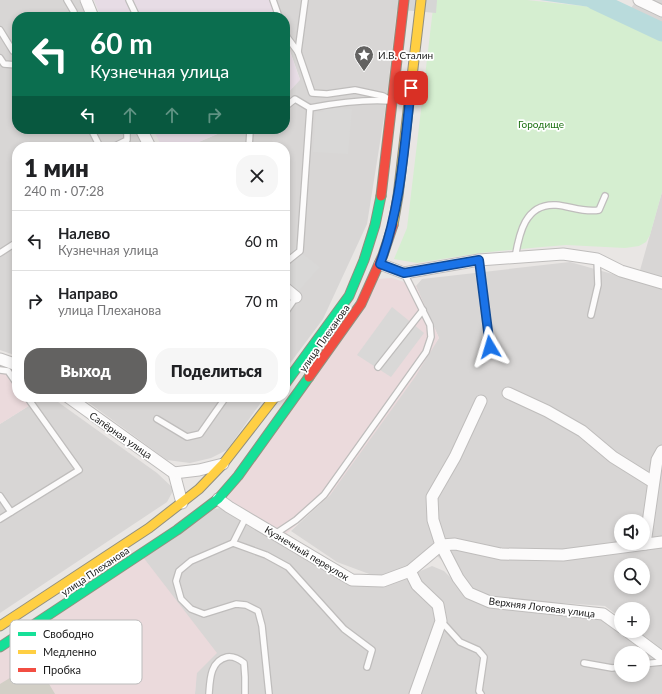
<!DOCTYPE html>
<html lang="ru">
<head>
<meta charset="utf-8">
<style>
  :root { --surface:#fff; --page:#f6f6f6; --text:#202124; --muted:#757577; --line:#e0e0e0; --accent:#636261 }
  body { margin:0; font-family:Lato,sans-serif; background:var(--page); color:var(--text); height:100vh; display:flex; flex-direction:column; font-size:15px; white-space:nowrap }
  * { box-sizing:border-box; margin:0 }
  p { font-size:13px; color:var(--muted) }
  .icon { flex:none; width:22px; height:22px; fill:none; stroke:currentColor; stroke-width:2; stroke-linecap:round; stroke-linejoin:round }
  .map { position:relative; flex:1; overflow:hidden }
  .side { position:absolute; left:12px; top:142px; width:278px; height:260px; display:flex; flex-direction:column; background:var(--surface); border-radius:16px; box-shadow:0 2px 6px #0003 }
  .side>* { flex:none }
  .top-card { position:absolute; left:12px; top:12px; width:278px; height:122px; border-radius:16px; box-shadow:0 2px 6px #0003; background:#0b6e4f; color:#fff; overflow:hidden }
  .buttons { position:absolute; left:614px; top:514px; display:grid; gap:8px }
  .buttons a { display:grid; place-items:center; width:36px; height:36px; border-radius:50%; background:var(--surface); box-shadow:0 2px 6px #0003; font-size:20px }
  .pin { position:absolute; display:grid; place-items:center; width:34px; height:34px; color:#fff; margin:-17px; border-radius:8px; box-shadow:0 2px 6px #0006 }
  .me { position:absolute; width:44px; margin:-22px; rotate:353deg; stroke-linejoin:round; filter:drop-shadow(0 0 3px #0008) }
  .turn { display:flex; align-items:center; gap:14px; height:84px; padding:0 12px; font-size:18px }
  .turn .icon { width:52px; height:52px; stroke-width:2.5 }
  .turn b { display:block; font-size:28px; line-height:34px }
  .lanes { display:flex; align-items:center; height:38px; padding:0 12px; background:#0003; justify-content:center; gap:20px; direction:ltr }
  .lanes .off { opacity:.35 }
  .round { display:grid; place-items:center; flex:none; width:42px; height:42px; border-radius:16px; background:var(--page) }
  .head { display:flex; align-items:center; justify-content:space-between; height:68px; padding:0 12px }
  h1 { font-size:24px; font-weight:800; line-height:30px }
  .action { display:flex; gap:8px; margin-top:auto; padding:8px 12px }
  .action a { flex:1; height:46px; border-radius:16px; background:var(--accent); color:#fff; font-size:16px; font-weight:800; line-height:46px; text-align:center }
  .action a+a { background:var(--page); color:var(--text) }
  ul { padding:0; list-style:none }
  li { display:flex; align-items:center; gap:12px; height:60px; padding:0 12px; border-top:1px solid var(--line) }
  li div { flex:1 }
  li b { display:block; font-size:15px }
  li em { font-style:normal }
  .map>svg:first-child { display:block }
</style>
</head>
<body>
<div class="map">
<svg width="662" height="694" viewBox="0 0 662 694">
  <rect width="100%" height="100%" fill="#e9e6e4"/>
  <!-- residential -->
  <g fill="#d8d6d5" fill-rule="evenodd">
    <path d="M0,0H79L87,17H17V129H136L144,147H17V356L0,350Z"/>
    <path d="M271,0H398L385,111L367,224L323,319L285,370V147H187L229,129H285V96L300,79L285,37V17H278Z"/>
    <path d="M637,0H662V25L631,8Z"/>
    <path d="M662,192V649L638,631H643V609H621V618L605,606L492,598L469,587L429,548L406,568L380,578L337,562L291,531L330,495L439,338L416,286L422,279L570,262L637,281ZM621,521H643V543H621ZM621,565H643V587H621Z"/>
    <path d="M43,397H51L157,473L174,489L167,502L0,613V424Z"/>
    <path d="M81,397H265L227,450L211,458L190,463L167,460Z"/>
    <path d="M221,508L351,585L384,587L432,566L444,571L468,595L601,617L662,662V694H195L196,673L143,557L214,509ZM621,653H643V675H621Z"/>
  </g>
  <!-- commercial -->
  <g fill="#ebdadc">
    <path d="M392,278L416,286L439,338L415,377L330,495L285,535L233,507L228,497L378,279Z"/>
    <path d="M0,365L17,373V397H43L0,424Z"/>
    <path d="M143,557L217,653L197,673L195,694H0V653Z"/>
  </g>
  <!-- industrial -->
  <g fill="#e7dce5">
    <path d="M94,0H271L278,17H101Z"/>
    <path d="M285,37L300,80L285,96Z"/>
    <path d="M153,129H229L187,147H162Z"/>
  </g>
  <!-- construction -->
  <path fill="#d2cfc6" d="M36,662L55,694H0V684Z"/>
  <!-- park -->
  <path fill="#d5eed0" d="M434,0H527L601,8L622,15L633,22L662,34V192L650,235L646,242L639,246L625,248L566,245L542,247L480,253L417,263L394,259L407,228Z"/>
  <!-- parking -->
  <g fill="#d9d8d7">
    <path d="M324,107L352,109L348,154L313,152L316,112H323Z"/>
    <path d="M295,248L320,267L288,303L285,300V257Z"/>
    <path d="M392,307L424,333L391,377L357,355Z"/>
  </g>
  <!-- water -->
  <path fill="#b9dbdc" d="M540,0H615L616,2L611,8L596,7L595,4L591,3L590,7Z"/>
  <!-- pier -->
  <path fill="#d6d6d5" d="M392,0H437L436,13L391,9Z"/>
  <g fill="none" stroke-linecap="round" stroke-linejoin="round">
    <!-- river -->
    <path stroke="#b9dbdc" stroke-width="19" d="M594,0L662,32"/>
    <defs>
      <g id="lane">
        <path d="M67,0L74,12V17"/>
        <path d="M129,0L137,17"/>
        <path d="M273,0L279,17"/>
        <path d="M305,0L298,52L312,93L327,94L355,90L383,96L390,100"/>
        <path d="M0,30L13,51L17,52"/>
        <path d="M285,32L287,37L298,52"/>
        <path d="M0,58L4,64L17,65"/>
        <path d="M285,107L295,99L310,108"/>
        <path d="M91,129L100,147"/>
        <path d="M113,147L127,140V134L125,129"/>
        <path d="M249,147L250,131L253,129"/>
        <path d="M0,253L17,242"/>
        <path d="M515,258C519,234 525,203 556,205C570,206 584,213 599,210L605,196"/>
        <path d="M479,260L490,347"/>
        <path d="M285,263L300,251L310,108C336,103 364,99 391,101"/>
        <path d="M285,313L296,297"/>
        <path d="M591,315L598,285L597,259"/>
        <path d="M378,367L423,310"/>
        <path d="M0,370L8,371L17,384"/>
        <path d="M157,419L187,437L200,434L226,397"/>
        <path d="M0,496L11,512"/>
        <path d="M246,517L233,543L191,561L179,571L176,581L181,599L191,609L204,614L236,604L246,605L258,611L262,626L269,694"/>
        <path d="M0,519L79,470L27,397"/>
        <path d="M275,534L296,520L324,495L426,352L431,337L430,325L404,273"/>
        <path d="M233,543L266,555L288,567L344,629L372,650L367,667"/>
        <path d="M441,621L460,642L478,650L484,657L479,691L481,694"/>
        <path d="M584,663L612,668L621,667"/>
        <path d="M643,664L662,662"/>
        <path d="M209,694C210,680 210,661 227,657C233,656 239,659 244,663L245,677V694"/>
      </g>
      <g id="street">
        <path d="M86,0L93,17"/>
        <path d="M639,0L662,11"/>
        <path d="M141,129L150,147"/>
        <path d="M380,264L404,273L479,260L563,254L597,259L621,271L662,283"/>
        <path d="M285,288L296,297"/>
        <path d="M0,359L17,365"/>
        <path d="M508,393L547,411L582,431L613,457L653,482"/>
        <path d="M68,397L174,473L182,503"/>
        <path d="M481,401L455,457L432,497L433,520L441,545L458,578L469,593L490,602L603,614L621,627"/>
        <path d="M174,473L199,470L223,464"/>
        <path d="M218,499L229,507L352,580L383,581L410,571L441,545"/>
        <path d="M645,544L657,460L662,451"/>
        <path d="M441,545L455,544L501,554L563,555L662,542"/>
        <path d="M410,571L417,585L438,605L441,621L415,694"/>
        <path d="M627,631L662,657"/>
      </g>
      <g id="fast">
        <path d="M285,384L349,296L364,260L375,225L381,196"/>
        <path d="M0,647L177,530L218,499L238,476L309,377"/>
      </g>
      <g id="slow">
        <path d="M393,225L398,196L421,0"/>
        <path d="M0,626L149,528L199,489L223,464L275,397"/>
      </g>
      <g id="jam">
        <path d="M381,196L404,0"/>
        <path d="M309,377L361,304L383,255L393,225"/>
      </g>
    </defs>
    <!-- lane casing -->
    <use href="#lane" stroke="#bfbdbc" stroke-width="8"/>
    <!-- street casing -->
    <use href="#street" stroke="#bfbdbc" stroke-width="13"/>
    <!-- fast casing -->
    <use href="#fast" stroke="#928f7e" stroke-width="11"/>
    <!-- slow casing -->
    <use href="#slow" stroke="#928f7e" stroke-width="11"/>
    <!-- jam casing -->
    <use href="#jam" stroke="#928f7e" stroke-width="11"/>
    <!-- lane -->
    <use href="#lane" stroke="#fcfbfb" stroke-width="5.5"/>
    <!-- street -->
    <use href="#street" stroke="#fcfbfb" stroke-width="11"/>
    <!-- fast -->
    <use href="#fast" stroke="#16e098" stroke-width="9"/>
    <!-- slow -->
    <use href="#slow" stroke="#ffcf43" stroke-width="9"/>
    <!-- jam -->
    <use href="#jam" stroke="#f24e42" stroke-width="9"/>
  </g>
  <g fill="none" stroke-linecap="round" stroke-linejoin="round">
    <defs>
      <path id="route" d="M411,88C404,148 401,207 380,264L404,273L479,260L490,347"/>
    </defs>
    <!-- route casing -->
    <use href="#route" stroke="#114b97" stroke-width="10"/>
    <!-- route -->
    <use href="#route" stroke="#1a73e8" stroke-width="7"/>
  </g>
  <!-- icons -->
  <defs>
    <symbol id="sight-pin" viewBox="-11 -11 22 30"><path d="M0 17L-7.5 6A9.5 9.5 0 1 1 7.5 6Z" fill="#636261" stroke="#fff"/><path d="M0-6L1.8-2.2L6-1.7L2.9 1.2L3.7 5.4L0 3.3L-3.7 5.4L-2.9 1.2L-6-1.7L-1.8-2.2Z" fill="#fff"/></symbol>
  </defs>
  <g fill-rule="evenodd">
    <use href="#sight-pin" x="353" y="44" width="22" height="30"/>
  </g>
  <g text-anchor="middle" dominant-baseline="central" stroke-width="3.5" stroke-linejoin="round" paint-order="stroke">
    <!-- poi labels -->
    <g font-size="10" fill="#1b1b1b" stroke="#fff" text-anchor="start">
      <text x="378" y="55">И.В. Сталин</text>
    </g>
    <!-- park labels -->
    <g font-size="10" fill="#1c7112" stroke="#fff">
      <text x="541" y="124">Городище</text>
    </g>
    <!-- street labels -->
    <g font-size="10" fill="#1b1b1b" stroke="#fff">
      <text transform="translate(324 338) rotate(-55)">улица Плеханова</text>
      <text transform="translate(121 435) rotate(35)">Сапёрная улица</text>
      <text transform="translate(307 553) rotate(31)">Кузнечный переулок</text>
      <text transform="translate(95 571) rotate(-34)">улица Плеханова</text>
      <text transform="translate(542 607) rotate(7)">Верхняя Логовая улица</text>
    </g>
  </g>
  <!-- legend -->
  <rect x="10" y="620" width="132" height="64" rx="6" fill="#fff" stroke="#bbb" stroke-width="1"/>
  <rect x="18" y="632" width="18" height="4" fill="#16e098"/>
  <rect x="18" y="650" width="18" height="4" fill="#ffcf43"/>
  <rect x="18" y="668" width="18" height="4" fill="#f24e42"/>
  <g font-size="11" fill="#1b1b1b">
    <text x="43" y="638">Свободно</text>
    <text x="43" y="656">Медленно</text>
    <text x="43" y="674">Пробка</text>
  </g>
</svg>
<div class="buttons">
<a><svg class="icon" aria-label="sound" viewBox="0 0 24 24"><path d="M4 9h4l5-4v14l-5-4H4zM17 9q2 3 0 6"/></svg></a>
<a><svg class="icon" aria-label="search" viewBox="0 0 24 24"><circle cx="10" cy="10" r="6"/><path d="M15 15l6 6"/></svg></a>
<a>+</a>
<a>−</a>
</div>
<div class="pin" style="left:411px;top:88px;background:#d93025"><svg class="icon" aria-label="arrive" viewBox="0 0 24 24"><path d="M6 21V4h12l-3 4 3 4H6"/></svg></div>
<svg class="me" style="left:490px;top:347px" viewBox="-20 -20 40 40"><path d="M0-17L14 15 0 8-14 15z" fill="#1a73e8" stroke="#fff" stroke-width="4"/></svg>
<div class="top-card">
<div class="turn"><svg class="icon" aria-label="left" viewBox="0 0 24 24"><path d="M17 20v-9H6M10 6l-5 5 5 5"/></svg><div><b>60 m</b>Кузнечная улица</div></div>
<div class="lanes"><svg class="icon" aria-label="left" viewBox="0 0 24 24"><path d="M17 20v-9H6M10 6l-5 5 5 5"/></svg><svg class="icon off" aria-label="ahead" viewBox="0 0 24 24"><path d="M12 20V5M6 11l6-6 6 6"/></svg><svg class="icon off" aria-label="ahead" viewBox="0 0 24 24"><path d="M12 20V5M6 11l6-6 6 6"/></svg><svg class="icon off" aria-label="right" viewBox="0 0 24 24"><path d="M7 20v-9h11M14 6l5 5-5 5"/></svg></div>
</div>
<section class="side">
<div class="head"><div><h1>1 мин</h1><p>240 m · 07:28</p></div><a class="round"><svg class="icon" aria-label="close" viewBox="0 0 24 24"><path d="M6 6l12 12M18 6L6 18"/></svg></a></div>
<ul>
<li><svg class="icon" aria-label="left" viewBox="0 0 24 24"><path d="M17 20v-9H6M10 6l-5 5 5 5"/></svg><div><b>Налево</b><p>Кузнечная улица</p></div><em>60 m</em></li>
<li><svg class="icon" aria-label="right" viewBox="0 0 24 24"><path d="M7 20v-9h11M14 6l5 5-5 5"/></svg><div><b>Направо</b><p>улица Плеханова</p></div><em>70 m</em></li>
</ul>
<div class="action"><a>Выход</a><a>Поделиться</a></div>
</section>
</div>
</body>
</html>
